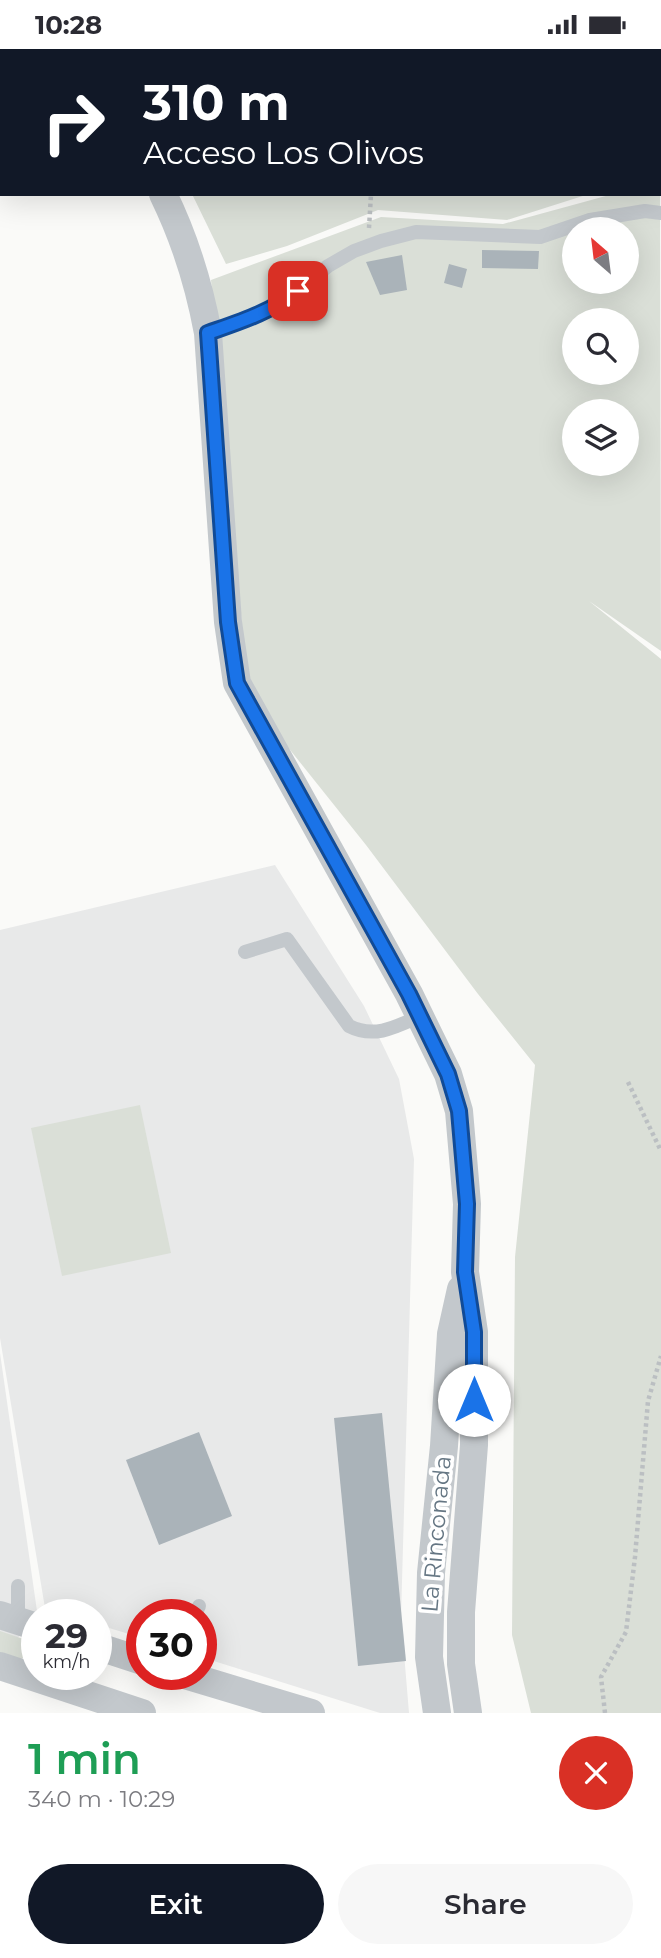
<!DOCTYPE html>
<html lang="en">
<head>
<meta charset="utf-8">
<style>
  :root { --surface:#fff; --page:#f7f7f7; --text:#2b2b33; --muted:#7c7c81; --accent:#111827 }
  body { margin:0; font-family:Montserrat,sans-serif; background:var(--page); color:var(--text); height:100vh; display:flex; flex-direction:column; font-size:26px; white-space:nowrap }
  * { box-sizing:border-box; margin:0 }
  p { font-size:23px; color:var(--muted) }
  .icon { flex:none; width:38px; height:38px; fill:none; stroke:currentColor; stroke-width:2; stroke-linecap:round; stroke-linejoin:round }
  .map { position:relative; height:1664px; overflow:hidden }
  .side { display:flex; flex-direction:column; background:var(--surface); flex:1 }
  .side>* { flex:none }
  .banner { position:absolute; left:0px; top:0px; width:662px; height:147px; box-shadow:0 7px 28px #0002; background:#111827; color:#fff; overflow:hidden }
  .needle { width:46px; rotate:332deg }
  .tools { position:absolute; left:562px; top:168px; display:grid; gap:14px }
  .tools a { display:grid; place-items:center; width:77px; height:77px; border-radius:50%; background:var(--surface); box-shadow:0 7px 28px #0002; font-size:35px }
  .speed { position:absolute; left:21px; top:1550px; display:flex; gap:14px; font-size:35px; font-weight:700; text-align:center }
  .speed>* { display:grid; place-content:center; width:91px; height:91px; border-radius:50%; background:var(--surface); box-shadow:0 7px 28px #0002; line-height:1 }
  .speed small { font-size:18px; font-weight:400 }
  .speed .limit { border:10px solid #d22; background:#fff; color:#111 }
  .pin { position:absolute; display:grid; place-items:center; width:60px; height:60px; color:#fff; margin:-30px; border-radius:14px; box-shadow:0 4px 10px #0006 }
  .me { position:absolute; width:77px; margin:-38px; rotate:0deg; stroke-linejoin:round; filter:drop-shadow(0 0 5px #0008) }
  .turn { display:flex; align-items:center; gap:24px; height:147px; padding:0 28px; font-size:32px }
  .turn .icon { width:91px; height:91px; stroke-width:2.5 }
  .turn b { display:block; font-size:49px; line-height:60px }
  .round { display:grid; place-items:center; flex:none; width:74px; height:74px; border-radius:37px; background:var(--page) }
  .head { display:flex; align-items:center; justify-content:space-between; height:119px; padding:0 28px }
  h1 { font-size:42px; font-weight:600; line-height:52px; color:#1e9e55 }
  .button { display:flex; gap:14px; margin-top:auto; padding:14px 28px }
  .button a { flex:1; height:80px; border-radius:42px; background:var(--accent); color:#fff; font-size:28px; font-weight:600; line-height:80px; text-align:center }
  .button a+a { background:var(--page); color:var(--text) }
  .status { display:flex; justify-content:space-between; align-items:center; height:49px; padding:0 35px; background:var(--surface); direction:ltr }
  .status svg { height:19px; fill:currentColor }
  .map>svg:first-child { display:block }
</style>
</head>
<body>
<div class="status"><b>10:28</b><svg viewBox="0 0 49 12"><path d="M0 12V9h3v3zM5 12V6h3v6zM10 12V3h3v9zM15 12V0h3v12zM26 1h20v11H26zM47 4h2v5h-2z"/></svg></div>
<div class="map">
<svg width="661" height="1664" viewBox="0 0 661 1664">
  <rect width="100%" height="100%" fill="#fafaf8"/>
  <!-- built -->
  <g fill="#e8e9e9">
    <path d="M275,816L364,957L399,1030L414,1110L401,1568L409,1664H380L201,1608V1566H142V1589L96,1575V1566H68L45,1559L0,1289V881Z"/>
    <path d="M0,1304L37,1562L0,1614Z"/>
  </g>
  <!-- green -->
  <g fill="#dadfd7" fill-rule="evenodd">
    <path d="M122,0H661V123L660,2Z"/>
    <path d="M660,133L661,602L589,552L661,610V1664H531L512,1586L515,1208L535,1016L478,945L366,796L267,672L246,620L211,231L381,168L503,175L613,145H660ZM574,180H626V233H574ZM574,271H626V324H574ZM574,362H626V415H574Z"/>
    <path d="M192,145H589L507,171L378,161L287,197L226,215Z"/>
    <path d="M140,1056L171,1204L62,1227L31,1079Z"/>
    <path d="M0,1582L26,1591L30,1601L27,1607L21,1610L0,1604Z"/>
  </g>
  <!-- building -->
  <g fill="#aab3b9">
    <path d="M482,201L539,202L538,220L482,219Z"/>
    <path d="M402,206L407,241L380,246L366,213Z"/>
    <path d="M449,215L467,220L462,239L444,234Z"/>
    <path d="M382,1364L406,1612L358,1617L334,1369Z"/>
    <path d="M199,1383L232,1467L159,1496L126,1411Z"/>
  </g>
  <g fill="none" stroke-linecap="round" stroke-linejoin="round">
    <!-- path -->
    <g stroke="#bbbfc2" stroke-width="4.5" stroke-dasharray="3.5 3.5" stroke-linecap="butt">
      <path d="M381,2V0"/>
      <path d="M369,179L371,145"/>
      <path d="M628,1033L661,1102"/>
      <path d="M605,1664L601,1628L626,1583L635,1508L648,1352L661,1307"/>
    </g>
    <!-- service -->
    <g stroke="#c3c8cc" stroke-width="14">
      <path d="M208,284L249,270L282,254L328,217L354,202L381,192L416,183L540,188L590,171L645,162L661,164"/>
      <path d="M245,903L287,890L349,977C374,990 396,978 420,967"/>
      <path d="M195,1566L199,1557"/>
      <path d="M18,1572V1537"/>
    </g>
    <!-- minor -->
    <g stroke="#c3c8cc" stroke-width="28">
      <path d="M93,0L94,2"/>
      <path d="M163,145C185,190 199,235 208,284L228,573L237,634L409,945L448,1025L459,1062L467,1155L465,1223L474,1283V1396L461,1563V1615L468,1664"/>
      <path d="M0,1566L37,1578"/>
      <path d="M96,1597L142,1612"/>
      <path d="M0,1617L142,1664"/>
      <path d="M185,1626L311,1664"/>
      <path d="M437,1664L429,1608L431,1524L444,1397L451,1285L461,1240"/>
    </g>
  </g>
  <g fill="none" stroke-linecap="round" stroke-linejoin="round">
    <defs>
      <path id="route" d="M298,242C271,263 239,273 208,284L228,573L237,634L409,945L448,1025L459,1062L467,1155L465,1223L474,1283V1351"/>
    </defs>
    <!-- route casing -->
    <use href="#route" stroke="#114b97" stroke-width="18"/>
    <!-- route -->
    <use href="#route" stroke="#1a73e8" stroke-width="12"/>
  </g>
  <g text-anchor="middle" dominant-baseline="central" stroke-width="7" stroke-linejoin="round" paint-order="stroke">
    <!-- street labels -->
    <g font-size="23" fill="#657683" stroke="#fff">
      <text transform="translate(436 1485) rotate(-85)">La Rinconada</text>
    </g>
  </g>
</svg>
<div class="tools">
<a><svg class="needle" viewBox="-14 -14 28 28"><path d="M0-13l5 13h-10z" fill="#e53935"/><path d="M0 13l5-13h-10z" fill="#7c7c81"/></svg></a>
<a><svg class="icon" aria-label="search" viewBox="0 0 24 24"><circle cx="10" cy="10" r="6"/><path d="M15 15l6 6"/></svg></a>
<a><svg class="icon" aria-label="layers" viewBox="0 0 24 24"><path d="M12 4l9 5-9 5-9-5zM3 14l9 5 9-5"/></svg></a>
</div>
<div class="speed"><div>29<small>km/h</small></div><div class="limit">30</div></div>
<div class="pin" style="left:298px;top:242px;background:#d93025"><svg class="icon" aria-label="arrive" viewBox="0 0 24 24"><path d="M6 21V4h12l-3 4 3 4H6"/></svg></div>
<svg class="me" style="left:474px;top:1351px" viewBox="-20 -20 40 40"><circle r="19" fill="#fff"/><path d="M0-13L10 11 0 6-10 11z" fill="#1a73e8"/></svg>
<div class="banner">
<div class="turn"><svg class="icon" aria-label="right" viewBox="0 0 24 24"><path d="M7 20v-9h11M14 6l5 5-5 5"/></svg><div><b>310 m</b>Acceso Los Olivos</div></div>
</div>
</div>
<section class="side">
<div class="head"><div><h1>1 min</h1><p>340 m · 10:29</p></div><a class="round" style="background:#d93025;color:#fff"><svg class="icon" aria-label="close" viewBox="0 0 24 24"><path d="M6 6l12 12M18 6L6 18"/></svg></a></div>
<div class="button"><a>Exit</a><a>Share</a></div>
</section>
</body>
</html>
